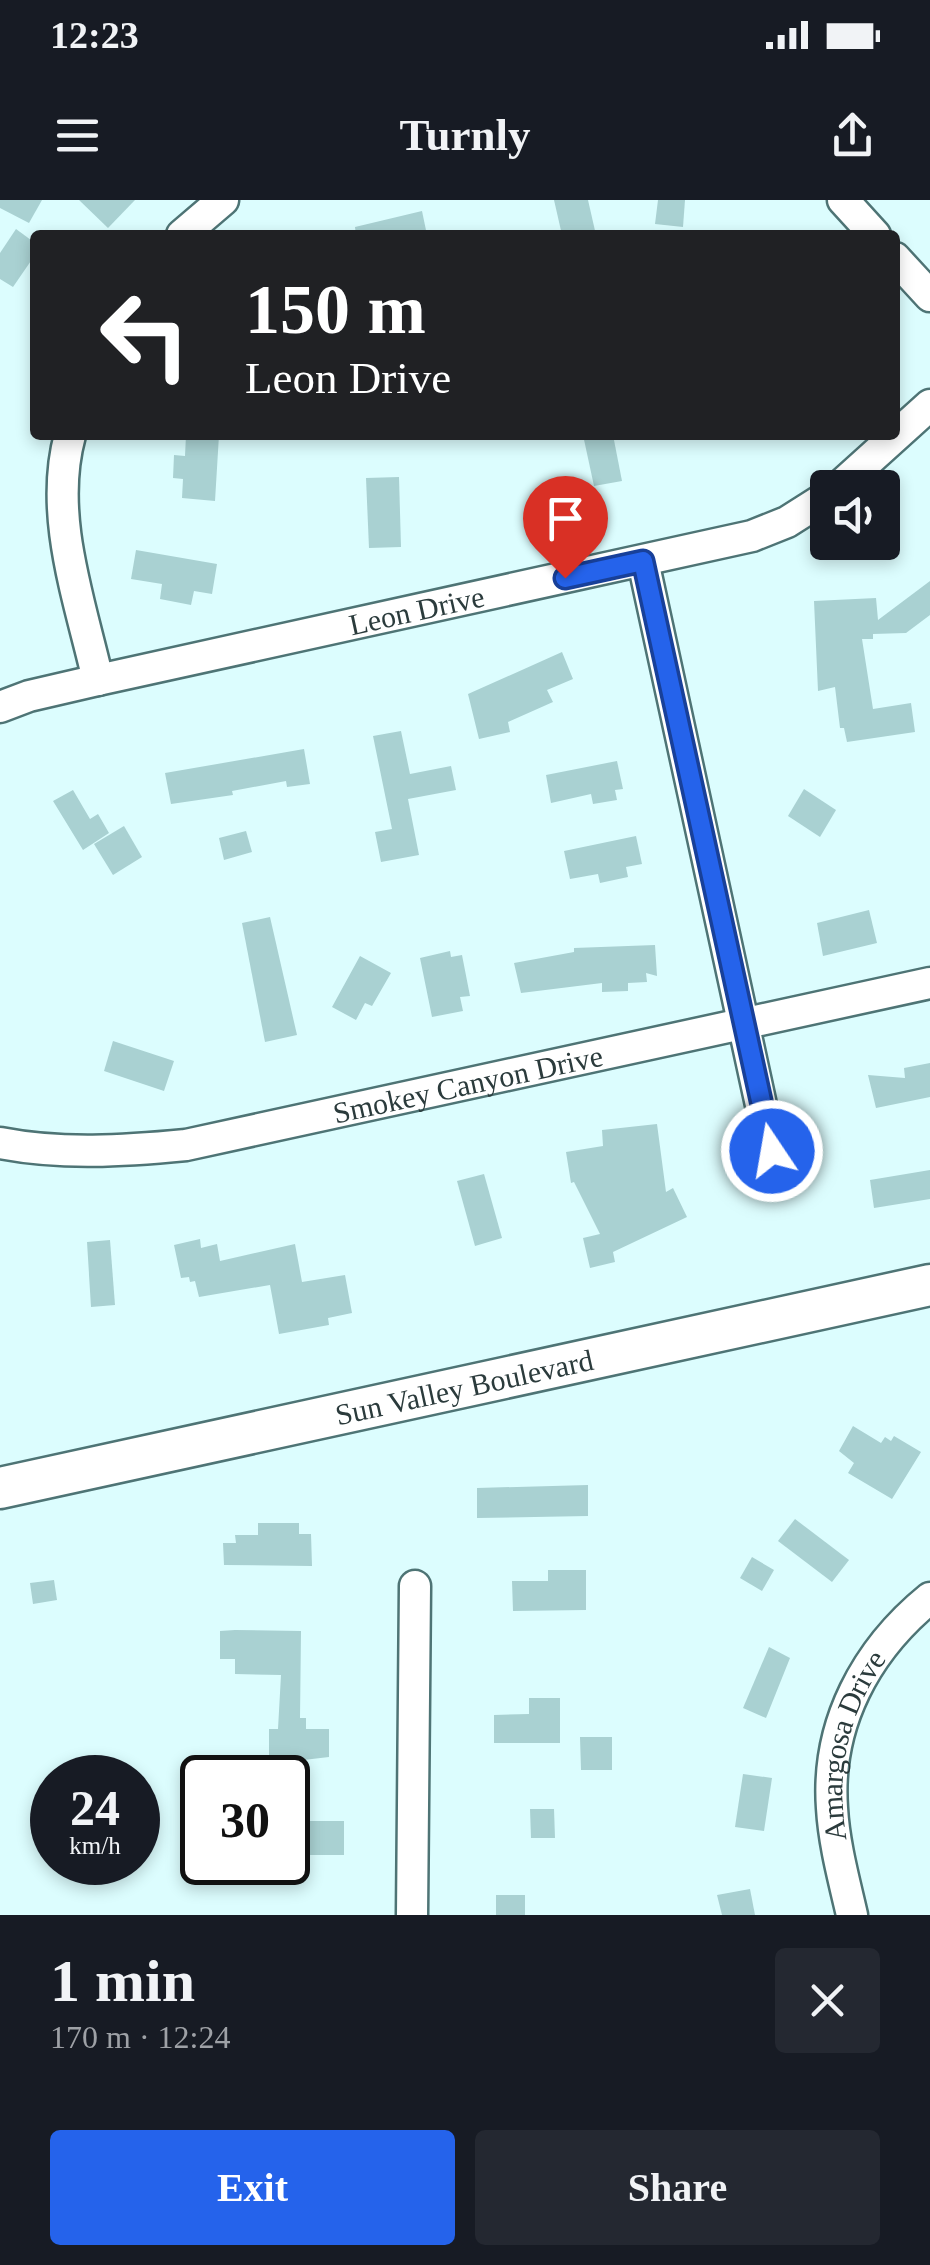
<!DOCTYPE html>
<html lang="en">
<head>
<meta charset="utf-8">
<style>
  :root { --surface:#171b24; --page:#242831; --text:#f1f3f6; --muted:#9ea1a6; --accent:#2563eb }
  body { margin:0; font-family:"Times New Roman",serif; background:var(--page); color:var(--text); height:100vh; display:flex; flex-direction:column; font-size:38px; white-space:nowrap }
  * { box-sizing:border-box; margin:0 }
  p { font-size:32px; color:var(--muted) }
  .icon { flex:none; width:55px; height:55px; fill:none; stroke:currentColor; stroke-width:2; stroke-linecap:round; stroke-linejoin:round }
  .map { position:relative; height:1715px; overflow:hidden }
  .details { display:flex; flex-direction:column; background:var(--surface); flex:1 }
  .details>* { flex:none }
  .guide { position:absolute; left:30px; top:30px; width:870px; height:210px; border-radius:10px; box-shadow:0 5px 15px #0003; background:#202124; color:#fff; overflow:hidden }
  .controls { position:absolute; left:810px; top:270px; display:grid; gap:20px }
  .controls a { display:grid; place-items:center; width:90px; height:90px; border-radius:10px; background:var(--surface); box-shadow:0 5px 15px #0003; font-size:50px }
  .speed { position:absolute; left:30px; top:1555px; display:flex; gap:20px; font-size:50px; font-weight:700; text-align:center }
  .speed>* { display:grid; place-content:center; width:130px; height:130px; border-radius:50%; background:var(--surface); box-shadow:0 5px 15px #0003; line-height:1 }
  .speed small { font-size:25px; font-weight:400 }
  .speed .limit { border:5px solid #111; border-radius:15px; background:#fff; color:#111 }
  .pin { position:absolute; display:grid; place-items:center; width:85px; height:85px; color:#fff; margin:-102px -42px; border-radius:50% 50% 50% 0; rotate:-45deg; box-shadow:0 0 10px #0007 }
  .pin .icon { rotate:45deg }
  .me { position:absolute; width:110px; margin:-55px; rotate:348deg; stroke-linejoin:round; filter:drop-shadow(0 0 8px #0008) }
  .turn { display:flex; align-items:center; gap:35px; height:210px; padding:0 50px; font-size:45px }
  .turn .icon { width:130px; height:130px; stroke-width:2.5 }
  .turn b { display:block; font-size:70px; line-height:85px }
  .round { display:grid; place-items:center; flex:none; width:105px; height:105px; border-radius:10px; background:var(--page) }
  .summary { display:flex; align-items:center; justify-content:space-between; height:170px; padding:0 50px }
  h1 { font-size:60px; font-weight:800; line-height:75px }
  .button { display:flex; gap:20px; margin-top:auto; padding:20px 50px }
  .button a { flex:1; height:115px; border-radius:10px; background:var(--accent); color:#fff; font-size:40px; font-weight:800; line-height:115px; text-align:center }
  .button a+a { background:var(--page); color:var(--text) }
  .status { display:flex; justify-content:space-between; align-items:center; height:70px; padding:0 50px; background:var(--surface); direction:ltr }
  .status svg { height:28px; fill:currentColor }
  header { display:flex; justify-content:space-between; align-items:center; height:130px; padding:0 50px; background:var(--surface); font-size:45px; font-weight:800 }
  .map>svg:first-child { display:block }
</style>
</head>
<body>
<div class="status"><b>12:23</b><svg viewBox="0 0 49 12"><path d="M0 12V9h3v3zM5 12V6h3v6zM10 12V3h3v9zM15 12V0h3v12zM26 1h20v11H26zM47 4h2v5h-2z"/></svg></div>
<header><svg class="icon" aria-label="menu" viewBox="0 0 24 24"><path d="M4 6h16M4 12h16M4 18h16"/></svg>Turnly<svg class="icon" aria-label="share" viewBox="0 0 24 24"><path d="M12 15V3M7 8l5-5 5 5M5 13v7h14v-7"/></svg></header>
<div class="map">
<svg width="930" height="1715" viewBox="0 0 930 1715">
  <rect width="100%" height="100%" fill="#dcfdfe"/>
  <!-- building -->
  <g fill="#a9d1d2">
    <path d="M0,0H42L29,23L0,8Z"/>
    <path d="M79,0H135L108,28Z"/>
    <path d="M554,0H588L596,35H562Z"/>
    <path d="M658,0H685L683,27L655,24Z"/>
    <path d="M422,11L427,35H356L355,27Z"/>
    <path d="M16,29L35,43V55L13,87L0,79V53Z"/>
    <path d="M186,235H219L215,301L182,298L183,279L173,278L174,255L185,256Z"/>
    <path d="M583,235H613L622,281L594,286Z"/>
    <path d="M399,277L401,347L369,348L366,278Z"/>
    <path d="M136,350L217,364L212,394L194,391L191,405L160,399L162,384L131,379Z"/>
    <path d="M930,381V415L906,433L873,434V439H862L873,509L911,503L915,532L847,542L844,528H840L835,487L818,491L814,401L876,398L878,420Z"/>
    <path d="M562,452L573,479L547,490L553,502L508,522L510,532L479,539L468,494Z"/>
    <path d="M401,531L410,574L451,566L456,590L408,599L419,655L381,662L375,632L392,629L373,536Z"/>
    <path d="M304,549L310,584L287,587L286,581L232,591L233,595L171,604L165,573Z"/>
    <path d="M617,561L623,589L615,590L617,600L593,604L591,594L551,603L546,575Z"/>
    <path d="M804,589L836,610L820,637L788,616Z"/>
    <path d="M73,590L90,619L98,614L109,633L83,650L53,601Z"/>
    <path d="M124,626L142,657L113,675L94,644Z"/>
    <path d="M246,631L252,652L224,660L219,638Z"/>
    <path d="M636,636L642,664L626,667L628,677L600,683L598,674L570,679L564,651Z"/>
    <path d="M869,710L877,743L823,756L817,723Z"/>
    <path d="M270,717L297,835L265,842L242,723Z"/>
    <path d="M655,745L657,776L646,773L647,782L628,783V791L602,792V783L521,793L514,763L574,752V748Z"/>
    <path d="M450,751L451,757L462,755L470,796L460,797L463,811L432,817L420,758Z"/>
    <path d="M360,756L391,773L372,806L365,803L356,820L332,807Z"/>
    <path d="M113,841L174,861L164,891L104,871Z"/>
    <path d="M930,863V897L876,908L868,875L905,878L904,868Z"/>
    <path d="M657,924L666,992L673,988L687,1017L613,1052L615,1062L590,1068L583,1038L600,1034L574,982L571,983L566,952L603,946L602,930Z"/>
    <path d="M930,970V999L874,1008L870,980Z"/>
    <path d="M484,974L502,1038L475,1046L457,981Z"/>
    <path d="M200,1039L201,1048L217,1044L220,1061L295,1044L302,1082L345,1075L352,1113L328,1118L329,1125L279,1134L270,1085L199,1097L195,1081L190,1082L189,1077L181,1078L174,1045Z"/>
    <path d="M110,1040L115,1105L91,1107L87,1042Z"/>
    <path d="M853,1226L881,1243L885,1237L891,1241L894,1236L921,1252L892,1299L848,1273L854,1263L839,1251Z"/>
    <path d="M588,1285V1316L477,1318V1288Z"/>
    <path d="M795,1319L849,1360L832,1382L778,1341Z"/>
    <path d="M258,1323H299V1334H311L312,1366L224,1365L223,1343H236L235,1335H258Z"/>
    <path d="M752,1357L774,1370L762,1391L740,1378Z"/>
    <path d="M548,1370H586V1410L513,1411L512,1381H548Z"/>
    <path d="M54,1380L57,1400L33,1404L30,1383Z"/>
    <path d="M235,1430L301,1431L300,1518H306V1529H329V1557L295,1561V1578H269V1529H278L281,1475L235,1474V1459H220V1431Z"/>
    <path d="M769,1447L790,1458L766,1518L743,1508Z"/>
    <path d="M529,1498H560V1543H494V1515L529,1514Z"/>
    <path d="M580,1537H612V1570H581Z"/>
    <path d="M743,1574L772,1578L764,1631L735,1627Z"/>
    <path d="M530,1609H554L555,1638H531Z"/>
    <rect x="288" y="1621" width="56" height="34"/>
    <path d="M750,1689L755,1715H722L717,1695Z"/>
    <rect x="496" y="1695" width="29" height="20"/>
  </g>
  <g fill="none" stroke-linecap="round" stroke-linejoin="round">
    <defs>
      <g id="minor">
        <path d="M843,0L875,35"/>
        <path d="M182,35L223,0"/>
        <path d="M895,58L930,96"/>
        <path d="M70,235C48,315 80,401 98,480"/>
        <path d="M838,288L930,205"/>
        <path d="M643,361L771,951"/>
        <path id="s1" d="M0,507L29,496L98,480L752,336L787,322L828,296"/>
        <path id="s2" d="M0,943C61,955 124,951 186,945L930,783"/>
        <path d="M412,1715L415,1386"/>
        <path id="s3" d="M852,1715C844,1680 834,1644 832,1608C826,1524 866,1450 930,1398"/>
      </g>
      <g id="major">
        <path id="s4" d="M0,1288L930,1085"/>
      </g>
    </defs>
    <!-- minor casing -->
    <use href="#minor" stroke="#4e7475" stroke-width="35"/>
    <!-- major casing -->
    <use href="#major" stroke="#4e7475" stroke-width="45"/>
    <!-- minor -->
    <use href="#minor" stroke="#fff" stroke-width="30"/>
    <!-- major -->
    <use href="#major" stroke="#fff" stroke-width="40"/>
  </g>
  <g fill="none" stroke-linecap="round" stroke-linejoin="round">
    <defs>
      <path id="route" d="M565,378L643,361L772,951"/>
    </defs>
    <!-- route casing -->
    <use href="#route" stroke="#184099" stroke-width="25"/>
    <!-- route -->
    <use href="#route" stroke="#2563eb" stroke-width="18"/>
  </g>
  <g text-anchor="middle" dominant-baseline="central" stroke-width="8" stroke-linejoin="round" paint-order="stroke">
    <!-- street labels -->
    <g font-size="30" fill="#2b3b3c" stroke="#fff">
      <text stroke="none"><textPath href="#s1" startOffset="428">Leon Drive</textPath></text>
      <text stroke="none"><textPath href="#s2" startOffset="475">Smokey Canyon Drive</textPath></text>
      <text stroke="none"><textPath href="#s4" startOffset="475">Sun Valley Boulevard</textPath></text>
      <text stroke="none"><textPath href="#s3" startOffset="175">Amargosa Drive</textPath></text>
    </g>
  </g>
</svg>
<div class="controls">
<a><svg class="icon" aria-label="sound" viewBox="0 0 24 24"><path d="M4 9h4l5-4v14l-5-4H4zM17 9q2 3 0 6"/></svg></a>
</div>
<div class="speed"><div>24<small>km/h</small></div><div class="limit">30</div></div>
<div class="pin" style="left:565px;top:378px;background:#d93025"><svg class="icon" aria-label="arrive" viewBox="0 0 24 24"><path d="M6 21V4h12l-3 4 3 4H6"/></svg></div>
<svg class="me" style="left:772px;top:951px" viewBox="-20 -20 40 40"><circle r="17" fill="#2563eb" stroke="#fff" stroke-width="3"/><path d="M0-11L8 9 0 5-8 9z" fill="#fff"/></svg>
<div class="guide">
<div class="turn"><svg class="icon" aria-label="left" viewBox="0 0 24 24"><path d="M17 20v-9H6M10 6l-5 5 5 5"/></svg><div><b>150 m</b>Leon Drive</div></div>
</div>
</div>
<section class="details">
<div class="summary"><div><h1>1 min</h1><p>170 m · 12:24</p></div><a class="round"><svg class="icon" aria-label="close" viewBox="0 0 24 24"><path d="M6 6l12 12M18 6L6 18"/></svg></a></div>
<div class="button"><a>Exit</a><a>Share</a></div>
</section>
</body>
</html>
